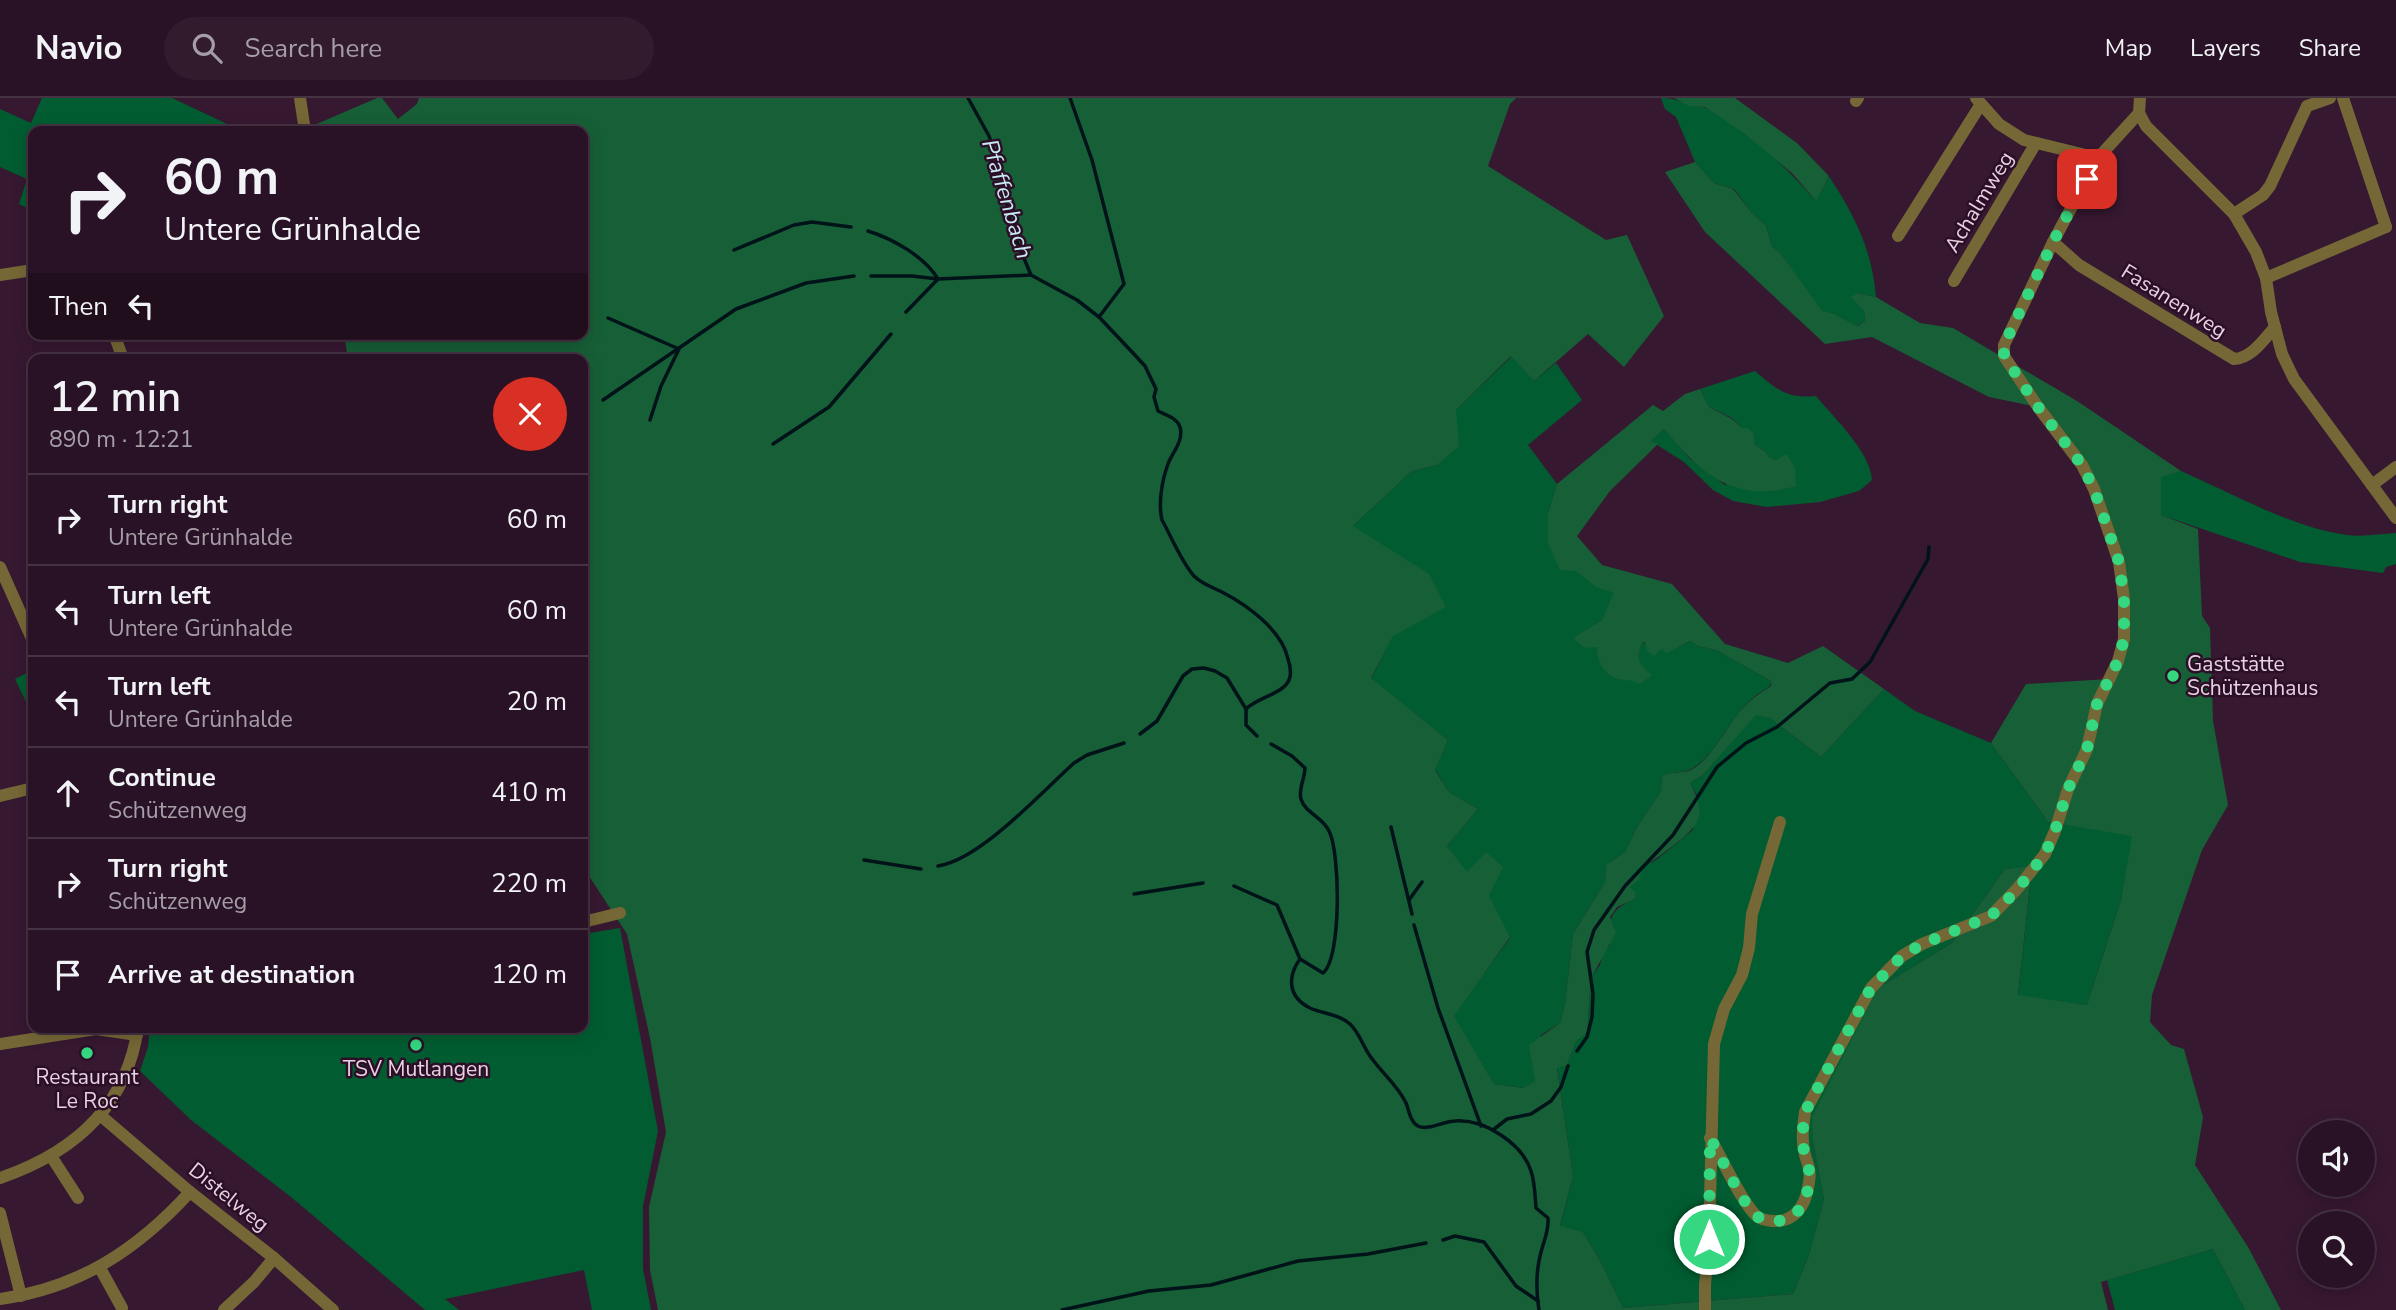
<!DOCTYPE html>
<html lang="en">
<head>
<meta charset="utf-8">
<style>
  :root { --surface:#291225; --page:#311b2d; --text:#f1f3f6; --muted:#a59ea7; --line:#453242 }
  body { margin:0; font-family:"Nunito Sans",sans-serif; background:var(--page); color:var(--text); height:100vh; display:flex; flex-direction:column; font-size:26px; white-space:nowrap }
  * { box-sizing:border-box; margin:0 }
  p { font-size:23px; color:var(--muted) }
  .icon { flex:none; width:38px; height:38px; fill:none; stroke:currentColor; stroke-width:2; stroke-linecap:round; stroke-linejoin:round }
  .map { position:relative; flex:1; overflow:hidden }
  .side { position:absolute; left:28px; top:256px; width:560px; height:679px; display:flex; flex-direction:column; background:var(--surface); border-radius:14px; box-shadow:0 4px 18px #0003,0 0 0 2px var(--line) }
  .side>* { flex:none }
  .guide { position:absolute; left:28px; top:28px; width:560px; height:214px; border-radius:14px; box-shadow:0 4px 18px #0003,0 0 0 2px var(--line); background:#291225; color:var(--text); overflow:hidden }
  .tools { position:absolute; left:2298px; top:1022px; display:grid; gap:14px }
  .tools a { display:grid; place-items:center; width:77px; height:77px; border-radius:50%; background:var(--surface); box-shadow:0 4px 18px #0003,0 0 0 2px var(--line); font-size:35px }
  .pin { position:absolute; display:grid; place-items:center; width:60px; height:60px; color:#fff; margin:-30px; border-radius:14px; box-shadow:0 4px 10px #0006 }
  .me { position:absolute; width:77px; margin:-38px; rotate:0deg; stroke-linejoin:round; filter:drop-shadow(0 0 5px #0008) }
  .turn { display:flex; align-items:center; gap:24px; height:147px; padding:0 21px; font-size:32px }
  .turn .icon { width:91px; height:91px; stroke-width:2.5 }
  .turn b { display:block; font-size:49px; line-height:60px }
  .then { display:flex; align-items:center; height:66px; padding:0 21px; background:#0003; gap:14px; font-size:26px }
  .round { display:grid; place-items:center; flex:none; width:74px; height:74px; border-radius:37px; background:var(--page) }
  .headline { display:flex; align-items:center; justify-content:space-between; height:119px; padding:0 21px }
  h1 { font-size:42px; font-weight:600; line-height:52px }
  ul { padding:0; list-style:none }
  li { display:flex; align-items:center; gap:21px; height:91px; padding:0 21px; border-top:2px solid var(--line) }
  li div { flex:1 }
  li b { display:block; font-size:26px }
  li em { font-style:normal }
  header { display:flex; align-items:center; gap:42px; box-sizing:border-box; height:98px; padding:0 35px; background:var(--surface); border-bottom:2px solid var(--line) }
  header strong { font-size:33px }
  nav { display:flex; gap:38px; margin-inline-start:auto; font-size:24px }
  .search { width:490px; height:63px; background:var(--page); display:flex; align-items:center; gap:18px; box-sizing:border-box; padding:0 24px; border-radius:38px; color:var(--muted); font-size:26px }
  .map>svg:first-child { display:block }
</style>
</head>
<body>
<header>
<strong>Navio</strong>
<div class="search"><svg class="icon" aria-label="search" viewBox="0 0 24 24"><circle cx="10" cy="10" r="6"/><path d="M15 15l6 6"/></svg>Search here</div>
<nav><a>Map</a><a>Layers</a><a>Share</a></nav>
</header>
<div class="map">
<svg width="2396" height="1212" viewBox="0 0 2396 1212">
  <rect width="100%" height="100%" fill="#371831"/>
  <!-- green -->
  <g fill="#015d31">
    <path d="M42,0H172L242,33H33V113L19,106L27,81L0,69V11L31,25Z"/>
    <path d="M1661,0C1672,0 1677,2 1687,6C1693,9 1701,7 1708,11C1748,33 1785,68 1815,102C1820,94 1827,88 1828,77C1854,116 1872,151 1876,199L1857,195L1852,199L1864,213L1865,223L1857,228C1845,223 1835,214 1821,213L1782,157L1772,148L1766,128L1752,115L1734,91L1714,85L1695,64L1676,19L1665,11Z"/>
    <path d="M1512,258L1534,283L1556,265L1582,302L1528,347L1557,386L1548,415C1566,453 1571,481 1615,495L1602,522L1574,540L1597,549L1619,581L1634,582C1638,569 1636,558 1642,545C1666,546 1662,559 1690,543L1698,548L1716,552L1771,583L1770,588C1759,595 1749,602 1740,613C1726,630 1710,663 1689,672C1684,674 1669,675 1662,677L1661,693L1637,729L1625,754L1606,767L1605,784L1573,836L1565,906L1560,925L1541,937L1535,983L1524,990L1494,986L1453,918L1510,840L1447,748L1478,711L1449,694L1435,671L1448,642L1371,581L1393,537L1446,508L1353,428L1412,373L1437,367L1456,312Z"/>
    <path d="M1755,273C1776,291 1787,301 1816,298C1834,320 1870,353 1872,382L1859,393L1820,404L1767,409L1733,403L1713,392L1684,364L1651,343L1664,331L1689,360L1725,387L1776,362L1769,359L1765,353L1755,347L1754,336L1742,330L1732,320L1709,309L1700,291Z"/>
    <path d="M2181,373C2234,396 2290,429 2347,437C2363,439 2381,436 2396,435V466L2386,469L2383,475L2300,464L2161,417V378Z"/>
    <path d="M27,575L33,588V610L30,612L15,581Z"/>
    <path d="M1884,591L1915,613L1991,645L2048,724L2133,737L2121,802L2087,907L2018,898L2032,769L2005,771L1952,845L1878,890L1813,1044L1824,1101L1809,1157L1793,1196L1623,1210L1603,1168L1583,1134L1560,1129L1573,1078L1557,969L1567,967L1576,942L1587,935L1591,879L1600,867L1603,855L1610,847C1610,819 1608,813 1635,801L1630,789L1642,769L1656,762L1693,732L1697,697L1690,685L1703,677L1756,616L1770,620L1821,659Z"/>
    <path d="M620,830L658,1033L643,1108V1171L651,1212H592L584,1172L445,1201L459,1212H425L291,1099L191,1022L140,973L148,949L150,929H583V836Z"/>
    <path d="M2213,1151L2245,1212H2115L2107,1182Z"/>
  </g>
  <!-- forest -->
  <g fill="#175f37">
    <path d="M377,0H382L398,21L417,6L419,0H1516L1510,6L1488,68L1606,142L1627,137L1664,218L1624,269L1588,236L1534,283L1511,258L1456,312L1459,348L1437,367L1412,373L1353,428L1429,476L1446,509L1393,538L1371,580L1448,642L1435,672L1449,694L1478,711L1447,748L1467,774L1486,754L1503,769L1489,798L1510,839L1454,918L1494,986L1523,990L1535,983L1529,947L1560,925L1565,906L1573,836L1605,784L1606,767L1625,754L1637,729L1661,693L1662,677C1669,675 1684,674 1688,673C1709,666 1727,628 1741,612C1750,602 1760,595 1771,588V583L1716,552L1698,548L1690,543L1667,555L1661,551L1654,558L1647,553L1645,544L1642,545C1635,562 1639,566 1652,577L1640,586C1633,581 1626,583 1618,581C1603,576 1597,563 1597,549L1585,550L1573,540L1602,522L1614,495L1596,489L1576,473L1560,472L1548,445V415L1557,386L1653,307L1663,313L1685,296L1700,291L1709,309L1732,321L1742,330H1748L1754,336L1755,347L1765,353L1769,359L1776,362L1787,356L1795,371L1796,388C1734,406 1701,376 1664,331L1651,343L1658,346L1610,393L1577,438L1602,467L1672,486L1725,546L1788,565L1823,548L1884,591L1821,659L1770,620L1756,617L1703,677L1690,685C1707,717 1701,726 1674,747C1663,755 1654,763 1642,769L1640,781L1630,789L1635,794V801L1617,809L1610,819L1616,835L1591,880L1587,935L1576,943L1567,967L1557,970L1573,1078L1560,1128L1583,1134L1603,1168L1623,1210L1793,1196L1809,1157L1824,1101L1813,1044L1812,1019L1878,890L1952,845L2005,771L2032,768L2018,897L2087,907L2121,802L2132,738L2048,724L1991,645L2026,586L2108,581L2118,563L2124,501L2094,391L2038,309L1989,299L1872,239L1825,246L1705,134L1665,74L1695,64L1714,85L1733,91L1752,115L1766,128L1772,148L1782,157L1822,213C1835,214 1845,223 1858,228L1865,223L1864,213L1851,199L1857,195L1876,199L1920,225L1953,230L2077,303L2181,373L2161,379V417L2198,431L2202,518L2210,530L2213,623L2228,707L2202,752L2152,897L2150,924L2171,947L2184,951L2203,1019L2195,1067L2248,1149L2281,1212H2245L2213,1151L2101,1184L2108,1212H658L650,1172L649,1109L666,1034L650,940L627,836L583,769V261H348L344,236H583V33H306L305,31Z"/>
    <path d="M1674,0H1735L1797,45L1828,77C1827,88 1820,93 1816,103L1793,76L1745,36L1705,9L1689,8Z"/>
  </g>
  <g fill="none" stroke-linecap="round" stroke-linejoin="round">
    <!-- stream -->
    <g stroke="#001318" stroke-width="3.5">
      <path d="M968,0L989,38L999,67L1012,132L1031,177L1077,202L1099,219L1133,255L1145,268L1156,291L1154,299L1158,313C1166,317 1177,320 1180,329C1184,343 1172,355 1168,366C1162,382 1158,406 1162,422C1172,440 1181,463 1194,478C1202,486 1212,489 1222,494C1247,507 1282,532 1288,561C1290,567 1292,575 1289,582C1283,596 1258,599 1246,611V627L1257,638"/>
      <path d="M1070,0L1092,62L1124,186L1099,219"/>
      <path d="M868,133C893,141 924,158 938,181L906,214"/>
      <path d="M734,152L794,127L812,124L851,129"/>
      <path d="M871,178H912L938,181L1031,177"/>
      <path d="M608,220L679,251L661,288L650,322"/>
      <path d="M603,302L736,211L806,185L854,178"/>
      <path d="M773,346L829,309L891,236"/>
      <path d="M1140,636L1157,623L1183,578L1192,571L1204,570L1215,573L1227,580L1246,611"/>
      <path d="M1271,646L1292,658L1305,670C1305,680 1298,692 1301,701C1305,715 1323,719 1329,733C1340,753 1342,860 1323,875L1300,861C1287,879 1288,899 1310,910C1323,916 1339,916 1350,926C1360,935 1364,952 1373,962C1384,977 1398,988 1406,1005C1409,1012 1410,1024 1418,1028C1428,1033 1444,1023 1455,1023C1484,1021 1522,1045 1531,1073C1535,1085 1535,1098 1536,1110L1548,1120C1549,1133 1544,1142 1541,1154C1536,1172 1536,1193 1539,1212"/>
      <path d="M1391,729L1412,816"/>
      <path d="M864,762L921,771"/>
      <path d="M938,768C980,762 1042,694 1074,665L1087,657L1124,645"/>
      <path d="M1234,788L1277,807L1300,861"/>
      <path d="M1134,796L1203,785"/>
      <path d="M1409,802L1422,784"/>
      <path d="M1414,827L1438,910L1481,1028"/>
      <path d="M1577,953L1587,939L1592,919L1593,896L1587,854L1594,832L1625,788L1673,737L1717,669L1746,645L1777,629L1830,585L1852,581L1870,564L1928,461L1929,449"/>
      <path d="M1493,1032L1507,1021L1531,1016L1551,1003L1561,989L1568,968"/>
      <path d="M1443,1142L1455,1138L1484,1144L1516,1188L1538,1203"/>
      <path d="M1062,1212L1149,1193L1211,1187L1298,1163L1368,1156L1426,1145"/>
    </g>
    <!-- street -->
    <g stroke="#766836" stroke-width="12">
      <path d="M300,0L305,33"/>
      <path d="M1976,0L1999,26L2024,42L2098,60"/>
      <path d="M2140,0L2139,15L2146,28L2234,116L2256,154L2266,180L2271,214L2282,256L2294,281L2396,420"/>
      <path d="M2343,0L2386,129"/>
      <path d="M1856,3L1858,0"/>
      <path d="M2234,116L2263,97L2270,88L2307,8L2330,0"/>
      <path d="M1898,138L1981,6"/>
      <path d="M2053,144L2079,167L2234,261C2252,260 2264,241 2275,229"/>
      <path d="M0,177L33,172"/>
      <path d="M2266,180L2386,129"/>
      <path d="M1954,183L2036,45"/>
      <path d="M114,236L123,261"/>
      <path d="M2372,387L2396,369"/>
      <path d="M0,469L33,543"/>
      <path d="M0,698L33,690"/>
      <path d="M583,824L620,815"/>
      <path d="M0,946L96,931L137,937"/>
      <path d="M100,1017L190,1094L274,1160L333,1212"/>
      <path d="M1710,1040C1720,1056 1744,1110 1758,1119C1764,1123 1777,1124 1784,1122C1801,1117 1807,1100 1809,1084C1811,1073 1808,1067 1805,1057C1801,1042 1803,1029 1805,1014L1871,890L1902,858L1922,846L1991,818L2017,791L2045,756L2055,733L2068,691L2087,651L2097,606L2118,563L2124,541V501L2119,464L2094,391L2082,367L2038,309L2004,258V247L2053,144L2098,60L2139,15"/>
      <path d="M51,1058L78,1100"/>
      <path d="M0,1080C73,1055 127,1009 138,929"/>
      <path d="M0,1115L21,1198"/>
      <path d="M100,1170L122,1210"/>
      <path d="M0,1201C79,1190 137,1152 190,1094"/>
      <path d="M224,1212L254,1184L274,1160"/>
      <path d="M1705,1212V1187L1709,1141L1714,946L1724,911L1742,877L1749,850L1752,816L1780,724"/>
    </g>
  </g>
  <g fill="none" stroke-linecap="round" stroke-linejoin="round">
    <!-- route -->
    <path stroke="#35d881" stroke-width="12" stroke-dasharray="0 21.6" d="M1709,1141L1710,1040C1720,1056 1744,1110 1758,1119C1765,1123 1777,1124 1784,1122C1801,1117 1807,1100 1809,1084C1811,1073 1807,1067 1805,1057C1801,1043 1803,1029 1805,1014L1871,890L1902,858L1922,846L1991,818L2017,792L2045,756L2055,733L2068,691L2087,651L2097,606L2118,563L2124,541V501L2119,464L2094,391L2082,367L2038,309L2004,258V247L2053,144L2087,81"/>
  </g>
  <!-- markers -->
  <g fill="#35d881" stroke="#2c0e27" stroke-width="2.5">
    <circle cx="2173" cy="578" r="7"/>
    <circle cx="416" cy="947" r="7"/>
    <circle cx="87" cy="955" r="7"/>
  </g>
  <g text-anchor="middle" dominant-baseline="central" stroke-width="5" stroke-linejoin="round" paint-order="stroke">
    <!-- street labels -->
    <g font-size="21" fill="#e7d2e2" stroke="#2c0e27">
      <text transform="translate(1979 104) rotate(-59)">Achalmweg</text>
      <text transform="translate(2174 203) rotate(32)">Fasanenweg</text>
      <text transform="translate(229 1099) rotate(39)">Distelweg</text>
    </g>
    <!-- poi labels -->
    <g font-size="21" fill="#e7d2e2" stroke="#2c0e27">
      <text x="2187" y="566" text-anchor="start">Gaststätte<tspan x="2187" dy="24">Schützenhaus</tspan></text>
      <text x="416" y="971">TSV Mutlangen</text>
      <text x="87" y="979">Restaurant<tspan x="87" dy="24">Le Roc</tspan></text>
    </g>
    <!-- water labels -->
    <g font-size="23" font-style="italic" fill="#c7e9f2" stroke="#2c0e27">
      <text transform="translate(1007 101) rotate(73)">Pfaffenbach</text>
    </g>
  </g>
</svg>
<div class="tools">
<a><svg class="icon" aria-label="sound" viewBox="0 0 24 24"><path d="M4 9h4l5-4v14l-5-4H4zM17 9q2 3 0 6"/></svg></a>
<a><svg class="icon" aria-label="search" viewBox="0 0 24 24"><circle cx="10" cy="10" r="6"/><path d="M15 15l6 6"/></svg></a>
</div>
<div class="pin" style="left:2087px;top:81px;background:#d93025"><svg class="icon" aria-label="arrive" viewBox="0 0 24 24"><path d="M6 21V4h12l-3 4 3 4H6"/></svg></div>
<svg class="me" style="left:1709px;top:1141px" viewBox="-20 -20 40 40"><circle r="17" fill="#35d881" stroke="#fff" stroke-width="3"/><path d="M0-11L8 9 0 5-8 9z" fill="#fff"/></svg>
<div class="guide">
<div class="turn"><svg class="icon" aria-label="right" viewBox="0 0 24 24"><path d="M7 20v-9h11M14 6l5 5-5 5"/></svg><div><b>60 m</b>Untere Grünhalde</div></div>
<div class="then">Then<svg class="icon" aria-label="left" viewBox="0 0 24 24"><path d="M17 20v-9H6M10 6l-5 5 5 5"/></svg></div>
</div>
<section class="side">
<div class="headline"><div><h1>12 min</h1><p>890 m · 12:21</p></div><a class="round" style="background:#d93025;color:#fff"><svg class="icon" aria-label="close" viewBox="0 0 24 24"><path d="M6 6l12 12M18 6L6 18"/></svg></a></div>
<ul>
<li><svg class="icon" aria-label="right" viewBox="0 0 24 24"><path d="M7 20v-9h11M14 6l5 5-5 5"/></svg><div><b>Turn right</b><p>Untere Grünhalde</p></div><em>60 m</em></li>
<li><svg class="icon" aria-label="left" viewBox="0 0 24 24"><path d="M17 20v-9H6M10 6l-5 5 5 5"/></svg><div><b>Turn left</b><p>Untere Grünhalde</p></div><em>60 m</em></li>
<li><svg class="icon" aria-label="left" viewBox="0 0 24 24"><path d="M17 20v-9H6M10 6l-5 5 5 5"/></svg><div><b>Turn left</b><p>Untere Grünhalde</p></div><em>20 m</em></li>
<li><svg class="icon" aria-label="ahead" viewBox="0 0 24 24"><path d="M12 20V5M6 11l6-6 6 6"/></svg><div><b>Continue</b><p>Schützenweg</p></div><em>410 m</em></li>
<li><svg class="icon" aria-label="right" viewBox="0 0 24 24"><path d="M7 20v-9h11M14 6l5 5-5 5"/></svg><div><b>Turn right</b><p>Schützenweg</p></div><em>220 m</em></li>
<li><svg class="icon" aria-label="arrive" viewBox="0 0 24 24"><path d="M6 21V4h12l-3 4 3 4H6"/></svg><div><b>Arrive at destination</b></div><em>120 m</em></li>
</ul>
</section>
</div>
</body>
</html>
